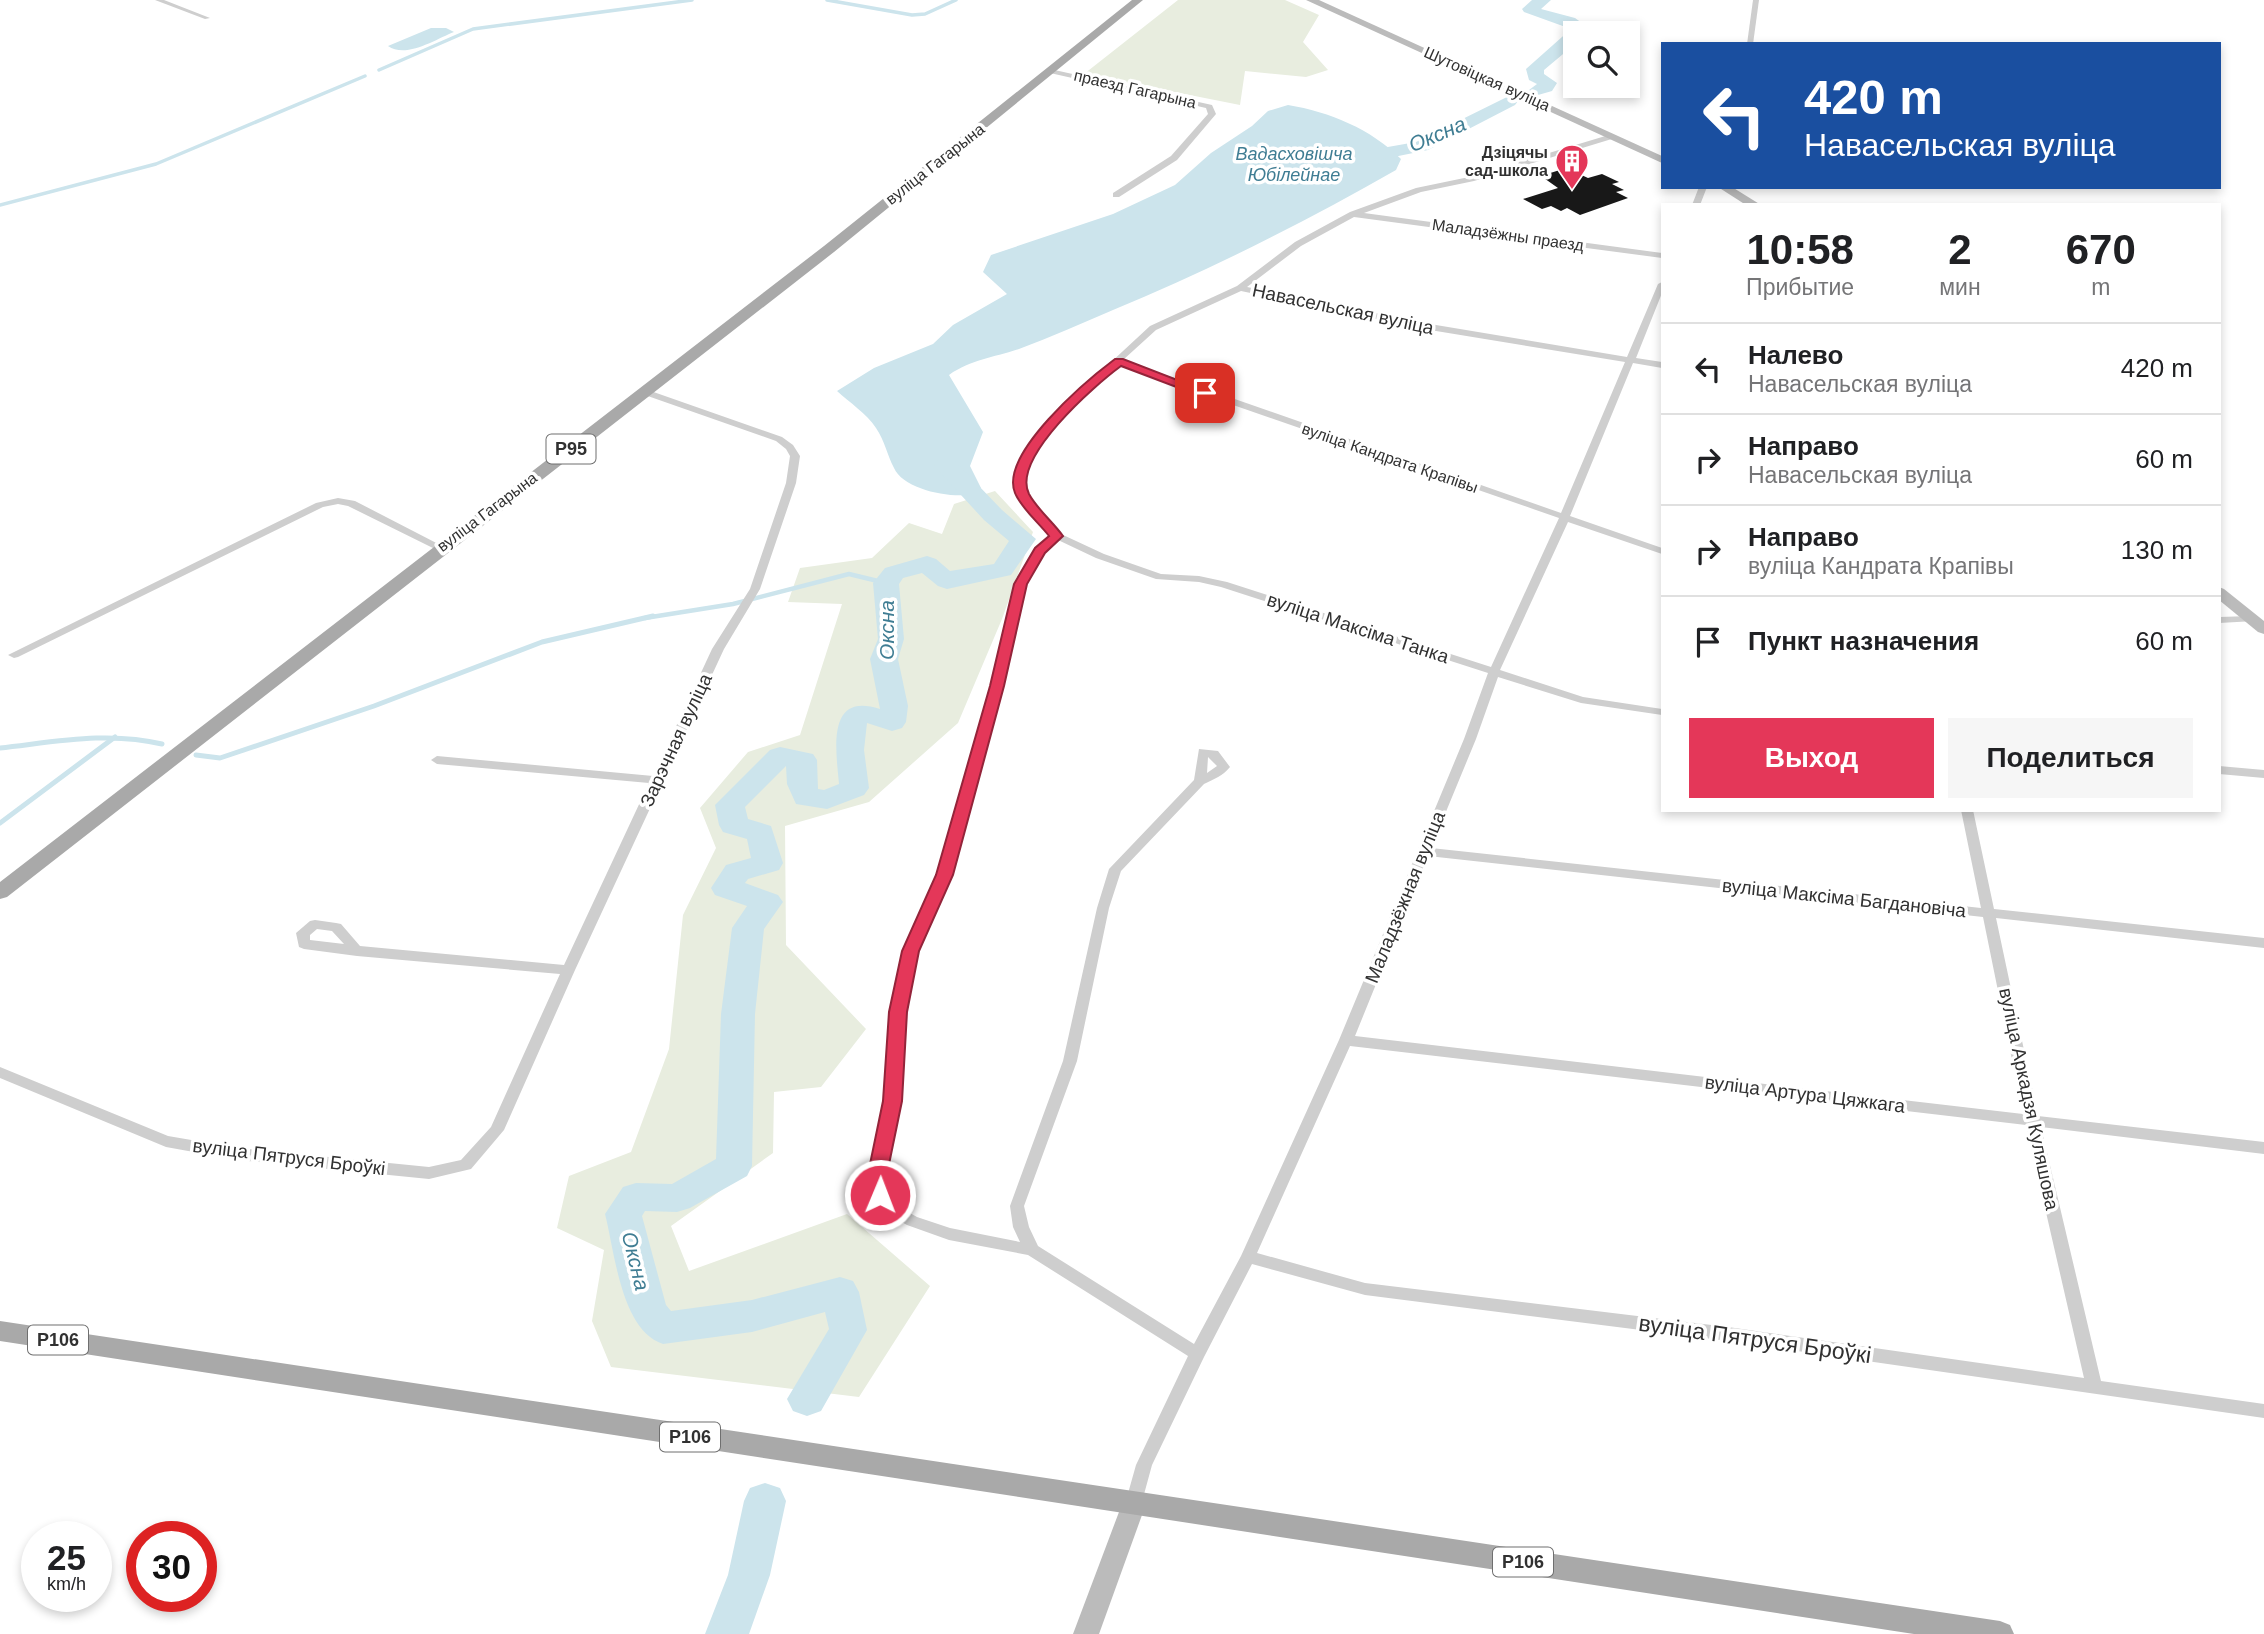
<!DOCTYPE html>
<html lang="ru">
<head>
<meta charset="utf-8">
<style>
  :root { --surface:#fff; --page:#f6f6f6; --text:#202124; --muted:#757577; --line:#e0e0e0; --accent:#e43759 }
  body { margin:0; font-family:Arial,sans-serif; background:var(--page); color:var(--text); height:100vh; display:flex; flex-direction:column; font-size:26px; white-space:nowrap }
  * { box-sizing:border-box; margin:0 }
  p { font-size:23px; color:var(--muted) }
  .icon { flex:none; width:38px; height:38px; fill:none; stroke:currentColor; stroke-width:2; stroke-linecap:round; stroke-linejoin:round }
  .map { position:relative; flex:1; overflow:hidden }
  .panel { position:absolute; left:1661px; top:203px; width:560px; height:609px; display:flex; flex-direction:column; background:var(--surface); border-radius:0px; box-shadow:0 4px 10px #0003 }
  .panel>* { flex:none }
  .guide { position:absolute; left:1661px; top:42px; width:560px; height:147px; border-radius:0px; box-shadow:0 4px 10px #0003; background:#1a4fa0; color:#fff; overflow:hidden }
  .fabs { position:absolute; left:1563px; top:21px; display:grid; gap:14px }
  .fabs a { display:grid; place-items:center; width:77px; height:77px; border-radius:0px; background:var(--surface); box-shadow:0 4px 10px #0003; font-size:35px }
  .speed { position:absolute; left:21px; top:1521px; display:flex; gap:14px; font-size:35px; font-weight:700; text-align:center }
  .speed>* { display:grid; place-content:center; width:91px; height:91px; border-radius:50%; background:var(--surface); box-shadow:0 4px 10px #0003; line-height:1 }
  .speed small { font-size:18px; font-weight:400 }
  .speed .limit { border:10px solid #d22; background:#fff; color:#111 }
  .pin { position:absolute; display:grid; place-items:center; width:60px; height:60px; color:#fff; margin:-30px; border-radius:14px; box-shadow:0 4px 10px #0006 }
  .me { position:absolute; width:77px; margin:-38px; rotate:1deg; stroke-linejoin:round; filter:drop-shadow(0 0 5px #0008) }
  .turn { display:flex; align-items:center; gap:24px; height:147px; padding:0 28px; font-size:32px }
  .turn .icon { width:91px; height:91px; stroke-width:2.5 }
  .turn b { display:block; font-size:49px; line-height:60px }
  .eta { display:flex; justify-content:space-evenly; align-items:center; height:119px; text-align:center }
  .eta b { font-size:42px; font-weight:700; line-height:49px }
  .primary-button { display:flex; gap:14px; margin-top:auto; padding:14px 28px }
  .primary-button a { flex:1; height:80px; border-radius:0px; background:var(--accent); color:#fff; font-size:28px; font-weight:700; line-height:80px; text-align:center }
  .primary-button a+a { background:var(--page); color:var(--text) }
  ul { padding:0; list-style:none }
  li { display:flex; align-items:center; gap:21px; height:91px; padding:0 28px; border-top:2px solid var(--line) }
  li div { flex:1 }
  li b { display:block; font-size:26px }
  li em { font-style:normal }
  .map>svg:first-child { display:block }
</style>
</head>
<body>
<div class="map">
<svg width="2264" height="1634" viewBox="0 0 2264 1634">
  <rect width="100%" height="100%" fill="#fff"/>
  <!-- green -->
  <g fill="#e8eddf">
    <path d="M1178,0H1285L1319,15L1303,42L1328,70L1306,77L1245,71L1240,105L1084,74Z"/>
    <path d="M995,491L1033,532L1002,619L958,723L869,802L785,826L786,945L866,1029L821,1087L774,1092L773,1153L671,1226L689,1271L847,1214L930,1286L859,1397L611,1367L592,1321L604,1250L557,1228L569,1176L631,1152L669,1049L683,915L716,848L700,808L748,752L800,735L842,604L788,602L800,568L872,558L909,523L942,534L954,504Z"/>
  </g>
  <!-- water -->
  <g fill="#cce4ec">
    <path d="M431,28H446L454,32C436,39 406,59 388,46Z"/>
    <path d="M1288,105C1330,112 1371,129 1401,159L1396,170C1305,222 1210,270 1113,310C1082,323 1051,337 1019,349C993,358 972,359 949,375L983,432L970,466L981,488L978,493C957,500 904,491 894,468C887,455 885,441 876,428C867,414 849,402 837,391L874,368L933,344L953,325L1007,294L983,272L991,255L1113,214L1175,185L1211,153L1252,126L1268,111Z"/>
  </g>
  <g fill="none" stroke-linecap="round" stroke-linejoin="round">
    <!-- stream-far2 -->
    <g stroke="#cce4ec" stroke-width="3.5">
      <path d="M827,0L912,15L925,14L956,0"/>
      <path d="M379,70L473,29L692,0"/>
      <path d="M0,205L156,164L365,76"/>
    </g>
    <!-- stream-far1 -->
    <path stroke="#cce4ec" stroke-width="4.5" d="M645,618L733,604L849,574L886,583"/>
    <!-- stream -->
    <g stroke="#cce4ec" stroke-width="5">
      <path d="M0,748C55,742 108,731 162,744"/>
      <path d="M196,755L220,758L374,706L542,642L653,616"/>
      <path d="M0,823L115,737"/>
    </g>
    <!-- river -->
    <g fill="#cce4ec" fill-rule="evenodd">
      <path d="M1532,0H1551L1541,9L1575,18L1589,28L1585,33H1575V44L1544,70V74L1557,83L1552,91L1538,95L1529,90L1537,84L1529,80L1526,69L1571,29L1524,12L1522,9Z"/>
      <path d="M1509,96L1515,97L1518,101L1515,105L1428,150L1354,165L1345,159L1354,153L1416,142Z"/>
      <path d="M946,458L954,460L1002,510L1036,539L1011,575L947,589L938,586L922,573L903,578L899,584L904,639L898,659L908,706L906,722L902,728L892,731L867,723L864,750L869,788L864,795L827,809L796,804L787,784L786,766L745,807L748,819L771,826L783,863L779,870L748,879L745,883L778,895L783,902L764,929L755,1014L752,1166L747,1176L690,1208L677,1212L645,1211L642,1216L666,1305L671,1311L752,1300L840,1277L853,1281L859,1292L867,1330L821,1411L807,1416L793,1411L787,1399L829,1329L825,1312L752,1332L663,1344C621,1330 615,1253 605,1214L623,1187L636,1183L672,1184L716,1159L721,1014L732,928L747,906L715,895L711,888L726,865L751,858L747,839L723,832L719,825L715,805L770,750L780,747L813,754L817,760L818,789L824,790L839,784C836,750 826,691 880,709L870,659L878,639L873,583L885,568L927,556L936,559L950,571L994,564L1009,541L984,520L938,470L934,465L938,460Z"/>
      <path d="M765,1483L780,1488L786,1501L770,1575L749,1634H705L728,1575L744,1501L750,1488Z"/>
    </g>
  </g>
  <!-- building -->
  <path fill="#181818" d="M1566,168L1588,178L1602,174L1619,182L1612,184L1624,190L1616,192L1628,198L1580,215L1567,208L1561,211L1551,206L1542,209L1523,199L1558,188L1541,176Z"/>
  <g fill="none" stroke-linecap="round" stroke-linejoin="round">
    <!-- street -->
    <g fill="#cecece" fill-rule="evenodd">
      <path d="M155,0H164L210,18L205,19Z"/>
      <path d="M1753,0H1759L1753,44H1747Z"/>
      <path d="M1050,69L1212,105L1216,114L1177,160L1119,197H1113V193L1171,156L1208,114L1206,108L1050,73Z"/>
      <path d="M1612,134L1616,136L1615,138L1474,181L1421,192L1364,213L1662,253V258L1354,217L1301,246L1247,287L1430,324L1627,357L1658,284L1662,282V293L1636,358L1662,362V368L1633,363L1570,516L1662,548V554L1568,522L1500,670L1583,697L1662,709V715L1581,703L1498,677L1476,739L1431,848L1981,908L1961,810H1973L1994,909L2264,938V948L1996,918L2038,1116L2264,1142V1154L2041,1127L2101,1381L2264,1404V1418L1728,1341L1365,1295L1252,1264L1204,1357L1152,1465L1140,1509L1134,1512L1128,1509L1125,1504L1136,1465L1188,1356L1028,1255L949,1240L907,1225L884,1212L872,1195V1169L885,1101L891,1012L904,951L939,875L991,686L1015,584L1036,548L1051,536L1017,493L1014,477L1027,451L1055,414L1150,326L1237,286L1295,242L1350,212L1416,188L1469,177ZM1241,291L1430,330L1625,362L1561,513L1123,360L1156,330ZM1118,365L1559,518L1491,667L1227,582L1199,576L1161,574L1104,554L1061,534L1027,493L1024,477L1037,451L1061,418ZM1058,540L1096,558L1156,579L1199,582L1221,587L1488,673L1464,739L1339,1040L1241,1256L1194,1344L1038,1246L1029,1227L1024,1206L1077,1061L1109,908L1121,871L1204,784C1214,779 1223,776 1230,767L1218,751L1199,749L1194,780L1109,869L1097,908L1063,1061L1010,1206L1013,1227L1020,1242L950,1228L917,1217L894,1204L886,1194V1169L899,1101L905,1012L918,951L951,875L1003,686L1025,584L1044,552ZM1208,757L1217,766L1207,773ZM1428,856L1983,917L2023,1114L1355,1036ZM1350,1046L2026,1125L2084,1378L1728,1327L1365,1283L1257,1253Z"/>
      <path d="M1699,187H1707L1700,205H1692Z"/>
      <path d="M645,389L782,437L793,445L800,456L796,483L760,589L724,649L575,970L504,1130L471,1169L429,1179L238,1160L166,1147L0,1078V1067L168,1136L238,1148L429,1167L461,1160L491,1127L560,974L357,956L304,949L299,947L296,933L310,921L315,920L336,923L341,924L360,946L564,965L649,783L437,764L431,760L437,756L653,776L712,649L750,589L786,483L790,456L786,449L776,441L642,394V390ZM317,929L332,931L344,944L310,940V935Z"/>
      <path d="M338,498L355,501L446,548L441,551L437,550L348,506L338,504L323,507L18,657L14,658L8,655L316,503Z"/>
      <path d="M2251,616L2255,617L2256,619L2255,621L2219,623V617Z"/>
      <path d="M2219,766L2264,770V778L2219,774Z"/>
    </g>
    <!-- secondary -->
    <g fill="#bbb" fill-rule="evenodd">
      <path d="M1306,0H1319L1662,156V163Z"/>
      <path d="M1718,187H1732L1761,205H1746Z"/>
      <path d="M2219,587L2224,589L2264,621V634L2258,632L2219,600Z"/>
      <path d="M1134,1493L1143,1496L1146,1504L1099,1634H1073L1122,1504L1125,1496Z"/>
    </g>
    <!-- primary -->
    <g fill="#a9a9a9" fill-rule="evenodd">
      <path d="M1132,0H1143L834,252L7,897L0,899V882L824,246Z"/>
      <path d="M0,1321L2000,1621L2010,1625L2014,1634H1914L0,1341Z"/>
    </g>
  </g>
  <!-- route -->
  <path fill="#e43759" stroke="#94243a" stroke-width="2" d="M1115,359H1123L1211,393L1200,396L1121,366C1095,385 1011,458 1029,494C1037,509 1053,522 1063,536L1045,553L1027,584L1004,686L953,875L919,951L907,1012L902,1101L888,1169L889,1195L886,1200L880,1202L873,1200L870,1195L869,1169L883,1101L889,1012L902,951L936,875L990,686L1014,584L1035,548L1049,536C1039,523 1021,508 1015,493C999,454 1087,380 1115,359Z"/>
  <!-- icons -->
  <defs>
    <symbol id="building-pin" viewBox="-11 -11 22 30"><path d="M0 17L-7.5 6A9.5 9.5 0 1 1 7.5 6Z" fill="#e43759" stroke="#fff"/><path d="M-4-6H4V6H1V3H-1V6H-4ZM-2.5-4.3h1.7v1.8h-1.7ZM.8-4.3h1.7v1.8H.8ZM-2.5-1h1.7V.8h-1.7ZM.8-1h1.7V.8H.8Z" fill="#fff"/></symbol>
  </defs>
  <g fill-rule="evenodd">
    <use href="#building-pin" x="1553" y="142" width="38" height="52"/>
  </g>
  <g text-anchor="middle" dominant-baseline="central" stroke-width="7" stroke-linejoin="round" paint-order="stroke">
    <!-- far-street labels -->
    <g font-size="16" fill="#313131" stroke="#fff">
      <text transform="translate(1487 79) rotate(24)">Шутовіцкая вуліца</text>
      <text transform="translate(1135 89) rotate(13)">праезд Гагарына</text>
      <text transform="translate(935 164) rotate(-38)">вуліца Гагарына</text>
      <text transform="translate(1508 235) rotate(8)">Маладзёжны праезд</text>
      <text transform="translate(1390 458) rotate(19)">вуліца Кандрата Крапівы</text>
      <text transform="translate(487 512) rotate(-37)">вуліца Гагарына</text>
    </g>
    <!-- far-poi labels -->
    <g font-size="16" font-weight="bold" fill="#313131" stroke="#fff" text-anchor="end">
      <text x="1548" y="152">Дзіцячы<tspan x="1548" dy="18">сад-школа</tspan></text>
    </g>
    <!-- far-water labels -->
    <g font-size="18" font-style="italic" fill="#3f7d93" stroke="#fff">
      <text x="1294" y="154">Вадасховішча<tspan x="1294" dy="21">Юбілейнае</tspan></text>
    </g>
    <!-- shield labels -->
    <g fill="#fff" stroke="#6f6f6f" stroke-width="2">
      <rect x="546.5" y="434.5" width="49" height="29" rx="5"/>
      <rect x="28" y="1325.5" width="60" height="29" rx="5"/>
      <rect x="660" y="1422.5" width="60" height="29" rx="5"/>
      <rect x="1493" y="1547.5" width="60" height="29" rx="5"/>
    </g>
    <g font-size="18" font-weight="bold" fill="#313131">
      <text x="571" y="449">Р95</text>
      <text x="58" y="1340">Р106</text>
      <text x="690" y="1437">Р106</text>
      <text x="1523" y="1562">Р106</text>
    </g>
    <!-- street labels -->
    <g font-size="19" fill="#313131" stroke="#fff">
      <text transform="translate(1343 309) rotate(12)">Навасельская вуліца</text>
      <text transform="translate(1358 628) rotate(18)">вуліца Максіма Танка</text>
      <text transform="translate(676 740) rotate(-65)">Зарэчная вуліца</text>
      <text transform="translate(1405 897) rotate(-68)">Маладзёжная вуліца</text>
      <text transform="translate(1844 898) rotate(6)">вуліца Максіма Багдановіча</text>
      <text transform="translate(1805 1094) rotate(7)">вуліца Артура Цяжкага</text>
      <text transform="translate(2029 1099) rotate(78)">вуліца Аркадзя Куляшова</text>
      <text transform="translate(289 1157) rotate(7)">вуліца Пятруся Броўкі</text>
    </g>
    <!-- water labels -->
    <g font-size="21" font-style="italic" fill="#3f7d93" stroke="#fff">
      <text transform="translate(1437 134) rotate(-23)">Оксна</text>
      <text transform="translate(886 630) rotate(-90)">Оксна</text>
      <text transform="translate(636 1261) rotate(76)">Оксна</text>
    </g>
    <!-- near-street labels -->
    <g font-size="23" fill="#313131" stroke="#fff">
      <text transform="translate(1755 1339) rotate(8)">вуліца Пятруся Броўкі</text>
    </g>
  </g>
</svg>
<div class="fabs">
<a><svg class="icon" aria-label="search" viewBox="0 0 24 24"><circle cx="10" cy="10" r="6"/><path d="M15 15l6 6"/></svg></a>
</div>
<div class="speed"><div>25<small>km/h</small></div><div class="limit">30</div></div>
<div class="pin" style="left:1205px;top:393px;background:#d93025"><svg class="icon" aria-label="arrive" viewBox="0 0 24 24"><path d="M6 21V4h12l-3 4 3 4H6"/></svg></div>
<svg class="me" style="left:880px;top:1195px" viewBox="-20 -20 40 40"><circle r="17" fill="#e43759" stroke="#fff" stroke-width="3"/><path d="M0-11L8 9 0 5-8 9z" fill="#fff"/></svg>
<div class="guide">
<div class="turn"><svg class="icon" aria-label="left" viewBox="0 0 24 24"><path d="M17 20v-9H6M10 6l-5 5 5 5"/></svg><div><b>420 m</b>Навасельская вуліца</div></div>
</div>
<section class="panel">
<div class="eta">
<div><b>10:58</b><p>Прибытие</p></div>
<div><b>2</b><p>мин</p></div>
<div><b>670</b><p>m</p></div>
</div>
<ul>
<li><svg class="icon" aria-label="left" viewBox="0 0 24 24"><path d="M17 20v-9H6M10 6l-5 5 5 5"/></svg><div><b>Налево</b><p>Навасельская вуліца</p></div><em>420 m</em></li>
<li><svg class="icon" aria-label="right" viewBox="0 0 24 24"><path d="M7 20v-9h11M14 6l5 5-5 5"/></svg><div><b>Направо</b><p>Навасельская вуліца</p></div><em>60 m</em></li>
<li><svg class="icon" aria-label="right" viewBox="0 0 24 24"><path d="M7 20v-9h11M14 6l5 5-5 5"/></svg><div><b>Направо</b><p>вуліца Кандрата Крапівы</p></div><em>130 m</em></li>
<li><svg class="icon" aria-label="arrive" viewBox="0 0 24 24"><path d="M6 21V4h12l-3 4 3 4H6"/></svg><div><b>Пункт назначения</b></div><em>60 m</em></li>
</ul>
<div class="primary-button"><a>Выход</a><a>Поделиться</a></div>
</section>
</div>
</body>
</html>
